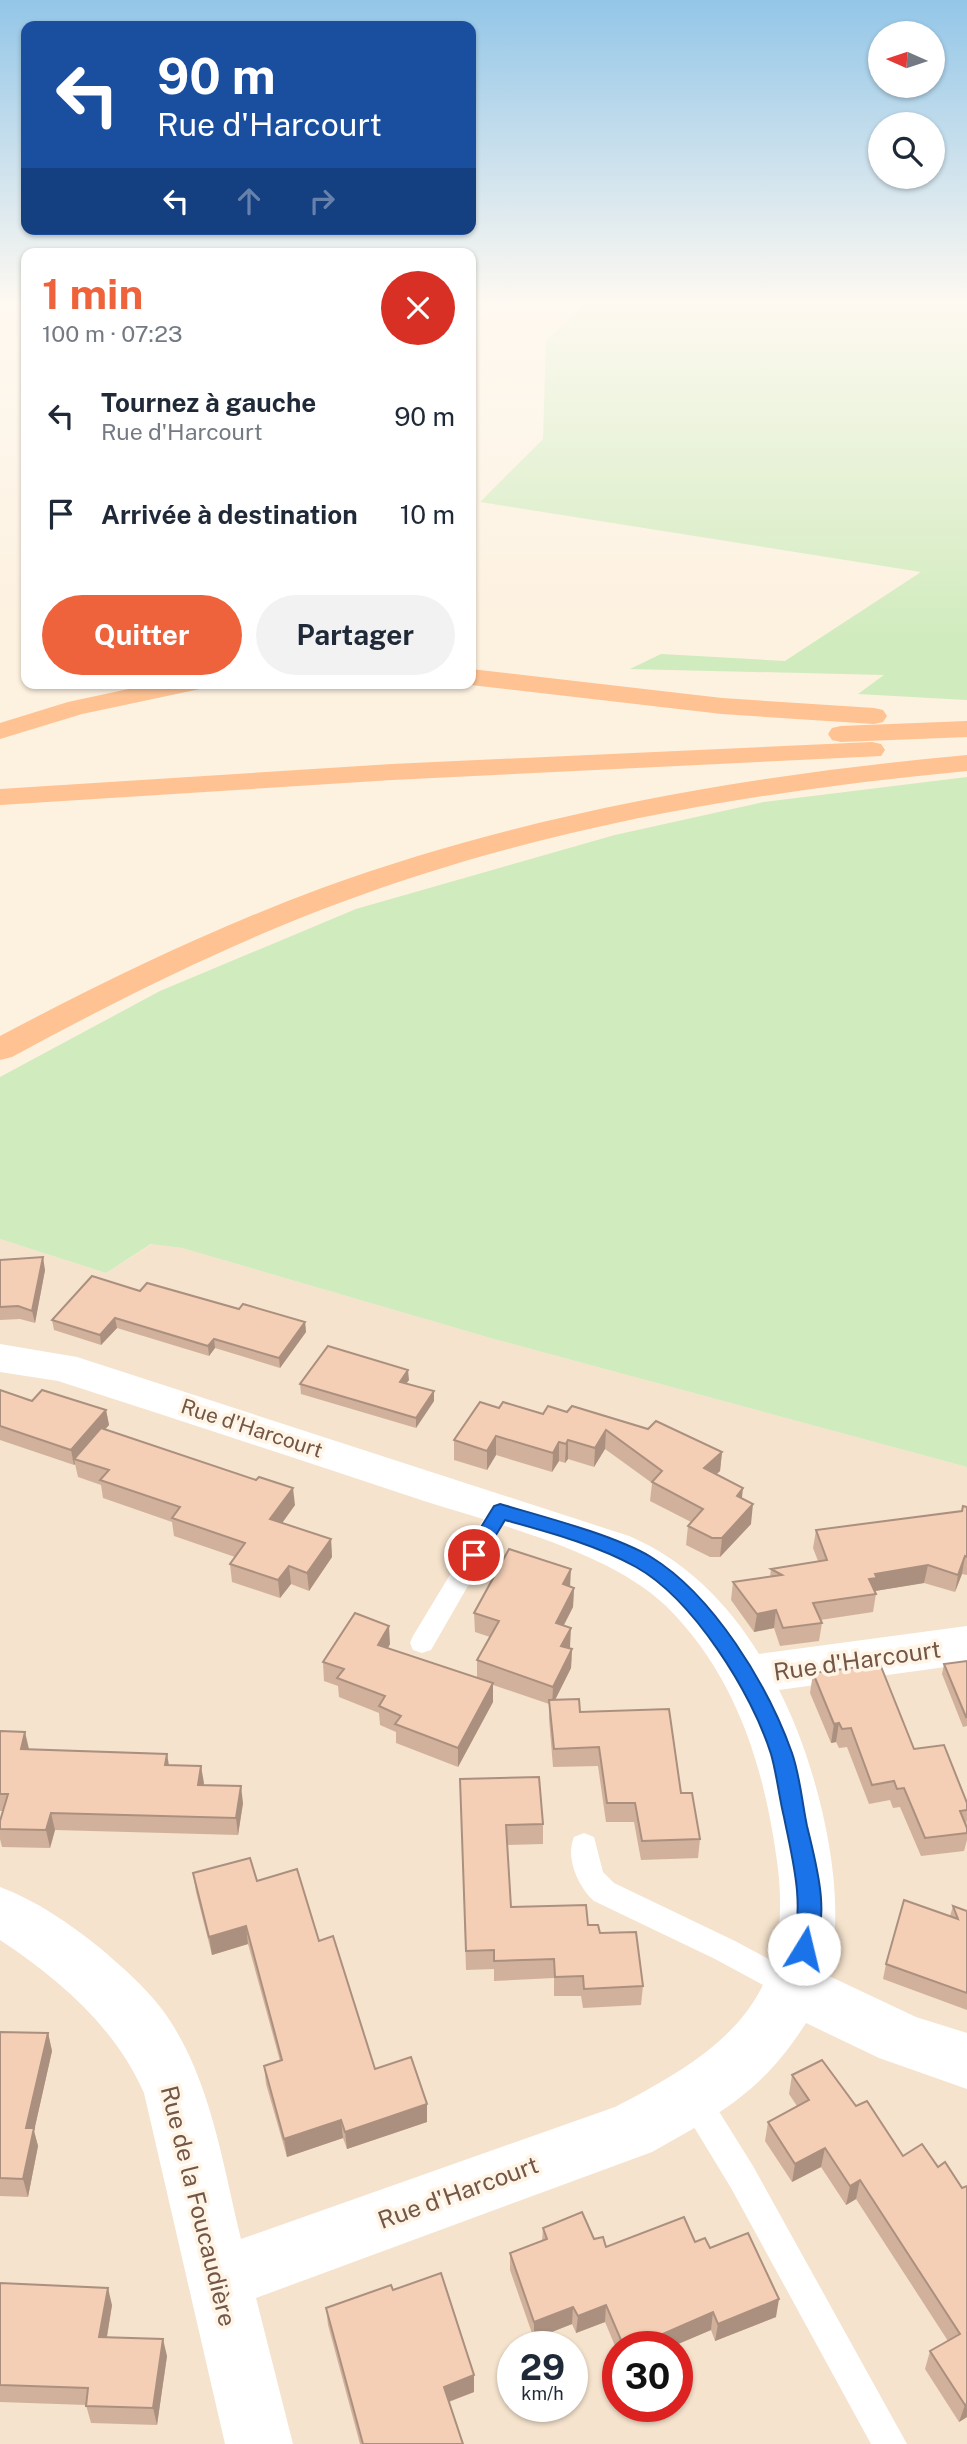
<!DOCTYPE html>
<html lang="fr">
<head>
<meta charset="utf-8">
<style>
  :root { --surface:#fff; --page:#f2f2f3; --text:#1f2937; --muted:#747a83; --accent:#ef633c }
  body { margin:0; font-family:"Public Sans",sans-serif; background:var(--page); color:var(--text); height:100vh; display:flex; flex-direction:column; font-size:26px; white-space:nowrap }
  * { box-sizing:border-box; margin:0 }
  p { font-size:23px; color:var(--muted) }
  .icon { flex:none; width:38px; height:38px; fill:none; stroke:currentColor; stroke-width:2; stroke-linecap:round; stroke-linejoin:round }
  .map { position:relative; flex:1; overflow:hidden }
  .details { position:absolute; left:21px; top:248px; width:455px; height:441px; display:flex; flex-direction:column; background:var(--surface); border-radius:14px; box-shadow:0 2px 5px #0004 }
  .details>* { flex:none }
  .hud { position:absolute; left:21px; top:21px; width:455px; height:214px; border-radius:14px; box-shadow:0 2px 5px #0004; background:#1a4fa0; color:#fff; overflow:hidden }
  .needle { width:46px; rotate:273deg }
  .buttons { position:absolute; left:868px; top:21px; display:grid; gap:14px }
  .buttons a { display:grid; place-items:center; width:77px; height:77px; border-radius:50%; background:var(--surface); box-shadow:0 2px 5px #0004; font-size:35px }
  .speed { position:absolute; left:497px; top:2331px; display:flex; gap:14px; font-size:35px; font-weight:700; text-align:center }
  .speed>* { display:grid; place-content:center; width:91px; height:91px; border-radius:50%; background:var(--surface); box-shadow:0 2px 5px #0004; line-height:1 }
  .speed small { font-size:18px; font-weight:400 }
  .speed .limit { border:10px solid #d22; background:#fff; color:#111 }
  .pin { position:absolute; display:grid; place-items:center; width:60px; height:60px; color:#fff; margin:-30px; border:4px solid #fff; border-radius:50%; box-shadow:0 2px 7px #0007 }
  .me { position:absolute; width:77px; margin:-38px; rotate:9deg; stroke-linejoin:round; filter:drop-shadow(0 0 5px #0008) }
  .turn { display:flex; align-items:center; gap:24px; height:147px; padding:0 21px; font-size:32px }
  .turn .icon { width:91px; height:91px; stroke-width:2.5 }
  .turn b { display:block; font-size:49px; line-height:60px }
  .lanes { display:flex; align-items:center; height:66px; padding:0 21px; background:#0003; justify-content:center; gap:35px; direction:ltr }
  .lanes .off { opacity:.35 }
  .round { display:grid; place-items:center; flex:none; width:74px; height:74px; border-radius:37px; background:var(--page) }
  .overview { display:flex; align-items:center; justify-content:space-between; height:119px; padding:0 21px }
  h1 { font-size:42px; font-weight:700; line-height:52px; color:var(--accent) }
  .button { display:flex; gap:14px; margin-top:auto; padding:14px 21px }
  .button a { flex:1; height:80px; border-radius:42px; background:var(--accent); color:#fff; font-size:28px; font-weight:700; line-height:80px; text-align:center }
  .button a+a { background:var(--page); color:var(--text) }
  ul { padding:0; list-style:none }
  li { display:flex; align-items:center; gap:21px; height:98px; padding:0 21px }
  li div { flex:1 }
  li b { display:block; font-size:26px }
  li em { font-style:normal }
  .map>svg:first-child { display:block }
</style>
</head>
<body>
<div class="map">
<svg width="967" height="2444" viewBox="0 0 967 2444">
  <rect width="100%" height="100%" fill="#fdf1df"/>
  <!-- residential -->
  <path fill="#f5e3cd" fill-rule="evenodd" d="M0,1239L106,1273L152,1244L182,1248L494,1339L967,1467V2444H0ZM513,2347H572V2406H513ZM618,2347H677V2406H618Z"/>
  <!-- green -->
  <g fill="#d0ebbd">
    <path d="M588,301H967V700L858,694L884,675L630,669L661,654L785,661L921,572L480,502L543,439L546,341Z"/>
    <path d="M967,777V1467L494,1339L182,1248L151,1244L106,1273L0,1239V1077L160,991L356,909L615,835L764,802Z"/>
  </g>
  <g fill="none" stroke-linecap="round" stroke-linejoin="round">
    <!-- service -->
    <g fill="#fff" fill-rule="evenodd">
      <path d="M500,1503L508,1505L511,1511L431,1650L422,1653L413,1650L410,1643L413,1636L492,1505Z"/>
      <path d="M584,1833L594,1837L603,1872L614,1883L735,1941L800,1976L804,1985L800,1994L790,1998L780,1994L715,1959L594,1901C578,1887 565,1857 574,1837Z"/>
      <path d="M694,2085L705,2089L753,2166L907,2444H871L731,2188L683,2109L679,2099L683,2089Z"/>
    </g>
    <!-- minor -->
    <path fill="#fff" fill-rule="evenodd" d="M0,1344L77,1357L629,1536C685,1560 727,1602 759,1654L967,1626V1664L779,1690C816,1761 852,1897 827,1975L916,2017L967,2033V2089L879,2058L806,2023C762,2092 720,2114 652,2152L256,2298L293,2444H225L144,2093C115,2027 59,1979 0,1940V1887C37,1901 69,1923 100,1948C121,1966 144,1986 161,2008C210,2073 222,2162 241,2239L615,2107C726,2050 796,1998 777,1861C764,1766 736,1675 666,1606C607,1549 490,1523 412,1497C294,1458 176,1419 58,1381L0,1372Z"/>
    <!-- trunk -->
    <g fill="#fec293" fill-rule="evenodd">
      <path d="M471,669L722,698L874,708L883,710L887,716L883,722L874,724L722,714L471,685Z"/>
      <path d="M152,684H203L200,689L82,714L0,739V723L68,702Z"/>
      <path d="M967,721V737L841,742L832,740L828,734L832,728L841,726Z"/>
      <path d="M872,742L881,744L885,750L881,756L392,780L0,805V789L392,764Z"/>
      <path d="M967,755V771C755,791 543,827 342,902C228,944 119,999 12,1057L0,1060V1036C104,981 211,929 322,888C529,813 748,775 967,755Z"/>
    </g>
  </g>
  <!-- wall -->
  <g fill="#d2b19c">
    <path d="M0,1260L45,1270L35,1323L20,1319L0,1320Z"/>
    <path d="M140,1291L305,1322L306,1332L280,1368L215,1348L209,1356L117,1328L101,1345L54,1330L52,1320Z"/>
    <path d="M409,1380L406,1383L434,1401L416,1428L301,1394L300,1384Z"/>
    <path d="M0,1390L32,1401L106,1410L109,1425L105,1429L295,1505L282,1523L331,1539L332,1557L309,1591L291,1584L280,1598L232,1582L230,1564L235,1557L174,1536L172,1522L103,1498L101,1485L78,1477L75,1464L74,1465L0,1440Z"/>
    <path d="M499,1408L543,1414L567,1412L722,1452L720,1471L716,1474L742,1498L751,1524L720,1557H710L686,1545L688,1526L691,1522L650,1501L652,1483L605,1449L594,1467L568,1459L565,1463L559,1461L552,1472L496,1455L487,1470L454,1460V1440Z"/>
    <path d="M967,1507V1575L962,1574L955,1592L924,1583L875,1591L876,1594L873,1612L820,1620L822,1623L819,1641L780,1646L774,1628L754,1632L731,1600L733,1582L770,1577L771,1569L818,1561L813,1548L816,1530L962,1511Z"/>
    <path d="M570,1586L574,1588L573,1607L564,1625L570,1647L569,1648L572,1649L571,1668L555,1700L580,1712L681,1793L700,1839L698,1858L641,1860L634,1822H606L598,1766L553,1767L549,1719V1704L493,1685V1702L458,1767L396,1743V1732L380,1725L379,1713L339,1697L338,1686L324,1681L323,1662L390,1644L388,1648L477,1678V1660L490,1637L475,1632L474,1613Z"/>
    <path d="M967,1661V1726L963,1727L942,1674L944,1664Z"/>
    <path d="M813,1673L914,1749L967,1803V1820L966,1825L967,1828V1840L964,1851L921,1856L900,1807L893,1808L890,1800L869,1804L847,1747L839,1748L836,1742L831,1743L810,1693Z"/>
    <path d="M0,1731L29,1750L169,1765L201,1766L203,1785L243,1803L238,1835L55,1830L50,1848L2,1847L0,1839V1821L3,1811H0Z"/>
    <path d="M460,1779L543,1824V1844L507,1845L511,1907L588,1925L600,1933L643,1986L641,2005L583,2008L581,1996H554V1978L494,1981V1969L466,1970Z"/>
    <path d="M193,1873L257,1881L319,1941L375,2069L427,2104V2122L347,2149L343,2138L287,2157L266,2084L264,2066L280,2061L248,1944L212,1955L196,1892Z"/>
    <path d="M953,1906L967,1911V2010L883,1979L886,1964L950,1916Z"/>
    <path d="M0,2032L48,2033L52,2051L34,2131L38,2146L28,2197L0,2196Z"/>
    <path d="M792,2075L856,2106L903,2156L938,2167L962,2188L967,2186V2417L959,2422L925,2369L930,2351L948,2341L856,2199L846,2205L821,2167L792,2182L765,2141L768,2122L797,2106L789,2094Z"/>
    <path d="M543,2228L594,2239L606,2247L695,2242L710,2248L776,2317L715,2341L711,2330L671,2347H618V2353L605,2322L576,2333L572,2324L534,2339L510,2270V2253L542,2241Z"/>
    <path d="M0,2283L112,2305L107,2337L167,2356L157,2425L91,2423L86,2405L0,2402Z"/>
    <path d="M393,2290L474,2392L449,2402L463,2444H360L328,2325L326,2308Z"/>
  </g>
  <!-- shaded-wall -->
  <g fill="#ab907f">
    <path d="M43,1257L45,1270L35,1323L32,1311Z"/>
    <path d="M115,1318L117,1328L101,1345L100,1335Z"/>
    <path d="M305,1322L306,1332L280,1368L279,1358Z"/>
    <path d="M214,1339L215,1348L209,1356L208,1346Z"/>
    <path d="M408,1370L409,1380L400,1392V1382Z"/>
    <path d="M434,1391V1401L416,1428V1418Z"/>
    <path d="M106,1410L109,1425L78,1460L74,1459L75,1464L74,1465L71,1450Z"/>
    <path d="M606,1430L605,1449L594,1467L595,1448Z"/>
    <path d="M496,1436V1455L487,1470V1451Z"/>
    <path d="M568,1440V1459L565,1463L566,1444Z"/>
    <path d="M559,1442V1461L552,1472L553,1453Z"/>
    <path d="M722,1452L720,1471L703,1487L704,1468Z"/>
    <path d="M293,1488L295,1505L272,1537L270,1519Z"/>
    <path d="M743,1488L741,1507L737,1496Z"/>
    <path d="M753,1504L751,1524L720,1557L722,1538Z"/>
    <path d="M331,1539L332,1557L309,1591L307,1573Z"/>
    <path d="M965,1556L962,1574L955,1592L958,1575Z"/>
    <path d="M928,1565L924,1583L875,1591L869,1579L875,1574Z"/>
    <path d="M289,1566L291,1584L280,1598L278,1580Z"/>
    <path d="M571,1569L570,1588L563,1584Z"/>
    <path d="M574,1588L573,1607L555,1642L556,1623Z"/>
    <path d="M776,1610L774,1628L754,1632L757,1614Z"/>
    <path d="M389,1626L390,1644L379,1664L378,1645Z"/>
    <path d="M571,1628L570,1647L560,1665L561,1646Z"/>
    <path d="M572,1649L571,1668L552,1706L553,1687Z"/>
    <path d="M493,1683V1702L458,1767V1748Z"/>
    <path d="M839,1723L836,1742L831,1743L834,1724Z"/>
    <path d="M25,1732L29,1749L25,1767L21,1749Z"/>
    <path d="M167,1754L170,1771L165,1765Z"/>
    <path d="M201,1766L204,1783L200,1802L198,1785Z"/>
    <path d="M241,1786L243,1803L238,1835L236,1818Z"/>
    <path d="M51,1813L55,1830L50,1848L46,1830Z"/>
    <path d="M246,1926L248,1944L212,1955L209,1937Z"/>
    <path d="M48,2033L52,2051L34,2131L38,2146L28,2197L23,2179L26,2128Z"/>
    <path d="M427,2104V2122L347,2149L345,2132Z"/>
    <path d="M341,2120L343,2138L287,2157L284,2139Z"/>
    <path d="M825,2148L821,2167L792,2182L795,2164Z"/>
    <path d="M860,2180L856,2199L846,2205L850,2186Z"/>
    <path d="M108,2288L112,2305L104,2354L99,2337Z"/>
    <path d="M779,2299L776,2317L715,2341L718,2324Z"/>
    <path d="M606,2305L605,2322L576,2333L578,2316Z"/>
    <path d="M573,2307L572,2324L534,2339V2322Z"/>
    <path d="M713,2312L711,2330L671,2347H633Z"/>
    <path d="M163,2339L167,2356L157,2425L153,2408Z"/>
    <path d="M474,2375V2392L445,2403L444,2387Z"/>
    <path d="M967,2404V2417L959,2422L965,2405Z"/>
  </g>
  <!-- building -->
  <g fill="#f4ceb5" stroke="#ab907f" stroke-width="2">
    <path d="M43,1257L32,1311L18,1306L0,1307V1260Z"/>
    <path d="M92,1276L140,1291L147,1283L239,1309L243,1304L305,1322L279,1358L214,1339L208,1346L115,1318L100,1335L52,1320Z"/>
    <path d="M328,1346L408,1370L400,1382L434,1391L416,1418L300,1384Z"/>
    <path d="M0,1390L32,1401L42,1390L106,1410L71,1450L0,1426Z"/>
    <path d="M480,1402L499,1408L503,1402L543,1414L548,1406L567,1412L572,1406L648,1429L656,1421L722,1452L704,1468L743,1488L737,1496L753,1504L722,1538H712L688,1526L703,1509L652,1482L662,1471L606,1430L595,1448L568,1440L566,1444L559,1442L553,1453L496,1436L487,1451L454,1440Z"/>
    <path d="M101,1428L256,1480L259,1477L293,1488L270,1519L331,1539L307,1573L289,1566L278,1580L230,1564L245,1543L172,1518L180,1507L100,1480L109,1470L74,1459Z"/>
    <path d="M963,1506L967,1507V1557L965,1556L958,1575L928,1565L875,1574L877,1578L869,1579L876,1594L813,1603L822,1623L783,1628L776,1610L757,1614L733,1582L782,1575L771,1569L827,1560L816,1530L962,1511Z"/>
    <path d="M509,1549L571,1569L563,1584L574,1588L556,1623L571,1628L561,1646L572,1649L553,1687L477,1660L499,1621L474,1613Z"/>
    <path d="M355,1613L389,1626L378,1645L493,1683L458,1748L395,1724L401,1716L379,1706L385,1696L337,1678L344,1669L323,1662Z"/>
    <path d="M967,1661V1716L966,1717L944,1664Z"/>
    <path d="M880,1664L914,1749L944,1745L967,1803V1810L960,1811L967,1828V1833L925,1838L904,1788L897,1789L894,1781L872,1785L851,1728L842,1729L839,1723L834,1724L813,1673Z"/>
    <path d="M579,1699L580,1712L669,1709L681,1793H692L700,1839L642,1841L635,1803H607L599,1747L554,1749L549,1700Z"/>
    <path d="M0,1731L25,1732L21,1749L167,1754L165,1765L201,1766L198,1785L241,1786L236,1818L51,1813L46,1830L0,1829V1821L8,1794H0Z"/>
    <path d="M539,1777L543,1824L506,1825L511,1907L586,1905L588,1925H598L600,1933L636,1932L643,1986L584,1989L583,1976L555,1977L554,1959L494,1961V1950L466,1951L460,1779Z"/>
    <path d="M250,1858L257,1881L297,1869L319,1941L333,1936L375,2069L411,2057L427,2104L345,2132L341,2120L284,2139L264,2066L282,2060L246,1926L209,1937L193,1873Z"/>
    <path d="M904,1900L958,1919L953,1906L967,1911V1993L886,1964Z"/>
    <path d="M0,2032L48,2033L26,2128H34L23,2179L0,2178Z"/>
    <path d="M822,2060L856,2106L867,2101L903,2156L922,2144L938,2167L945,2162L962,2188L967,2186V2404L965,2405L930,2351L960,2334L860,2180L850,2186L825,2148L795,2164L768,2122L809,2100L792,2075Z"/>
    <path d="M582,2212L594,2239L603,2237L606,2247L684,2217L695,2242L705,2238L710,2248L748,2233L779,2299L718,2324L713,2312L633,2347H624L606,2305L578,2316L573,2307L534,2322L510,2253L547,2239L543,2228Z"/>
    <path d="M441,2273L474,2375L444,2387L463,2444H363L326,2308L391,2285L393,2290Z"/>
    <path d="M0,2283L108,2288L99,2337L163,2339L153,2408L86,2406L88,2388L0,2385Z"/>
  </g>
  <!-- sky -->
  <linearGradient id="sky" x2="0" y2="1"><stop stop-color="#93c6e8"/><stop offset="0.47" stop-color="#fef9f1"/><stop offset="1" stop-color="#fef9f1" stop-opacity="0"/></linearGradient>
  <rect width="967" height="643" fill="url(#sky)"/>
  <!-- route -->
  <path fill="#1a73e8" stroke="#114b97" stroke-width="2" d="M500,1504C544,1517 614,1535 651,1557C713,1595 768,1685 792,1753C800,1776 802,1802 807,1826C817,1868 831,1915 812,1956L804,1959L796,1956L792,1949C805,1904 793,1862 784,1817C779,1797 777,1775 771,1754C752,1693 693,1599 636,1567C597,1545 548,1532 505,1520L481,1560L474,1562L467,1560L465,1555L467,1550L494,1506Z"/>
  <g text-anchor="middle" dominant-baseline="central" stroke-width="7" stroke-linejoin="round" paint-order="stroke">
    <!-- street labels -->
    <g font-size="21" fill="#755646" stroke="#fff5e6">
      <text transform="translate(252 1428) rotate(18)">Rue d'Harcourt</text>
    </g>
    <!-- near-street labels -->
    <g font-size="24" fill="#755646" stroke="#fff5e6">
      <text transform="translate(857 1660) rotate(-8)">Rue d'Harcourt</text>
      <text transform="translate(458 2192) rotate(-20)">Rue d'Harcourt</text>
      <text transform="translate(199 2206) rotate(76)">Rue de la Foucaudière</text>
    </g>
  </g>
</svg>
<div class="buttons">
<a><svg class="needle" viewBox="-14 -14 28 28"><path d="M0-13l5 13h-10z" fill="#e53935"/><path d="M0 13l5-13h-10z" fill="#747a83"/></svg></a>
<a><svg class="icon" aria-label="search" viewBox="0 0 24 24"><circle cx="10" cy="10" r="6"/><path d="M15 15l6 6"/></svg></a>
</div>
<div class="speed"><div>29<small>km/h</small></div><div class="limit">30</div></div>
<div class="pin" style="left:474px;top:1555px;background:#d93025"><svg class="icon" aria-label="arrive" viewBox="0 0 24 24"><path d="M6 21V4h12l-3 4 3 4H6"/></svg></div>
<svg class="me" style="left:804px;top:1949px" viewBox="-20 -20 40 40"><circle r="19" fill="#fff"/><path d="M0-13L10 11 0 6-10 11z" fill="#1a73e8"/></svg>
<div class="hud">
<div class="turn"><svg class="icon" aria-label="left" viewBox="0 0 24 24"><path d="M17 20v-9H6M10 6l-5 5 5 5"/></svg><div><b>90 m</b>Rue d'Harcourt</div></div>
<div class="lanes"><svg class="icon" aria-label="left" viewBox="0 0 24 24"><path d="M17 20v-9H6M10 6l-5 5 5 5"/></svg><svg class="icon off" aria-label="ahead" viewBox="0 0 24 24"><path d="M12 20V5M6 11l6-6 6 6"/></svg><svg class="icon off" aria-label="right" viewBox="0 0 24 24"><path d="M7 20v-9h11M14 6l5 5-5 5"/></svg></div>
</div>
<section class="details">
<div class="overview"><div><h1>1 min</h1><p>100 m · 07:23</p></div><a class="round" style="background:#d93025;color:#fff"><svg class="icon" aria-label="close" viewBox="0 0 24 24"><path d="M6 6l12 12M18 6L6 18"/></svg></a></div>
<ul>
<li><svg class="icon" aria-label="left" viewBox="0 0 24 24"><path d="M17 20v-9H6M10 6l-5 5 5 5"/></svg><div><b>Tournez à gauche</b><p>Rue d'Harcourt</p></div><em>90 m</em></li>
<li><svg class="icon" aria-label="arrive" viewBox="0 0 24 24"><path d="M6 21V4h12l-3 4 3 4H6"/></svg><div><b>Arrivée à destination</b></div><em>10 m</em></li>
</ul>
<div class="button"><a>Quitter</a><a>Partager</a></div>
</section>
</div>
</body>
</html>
